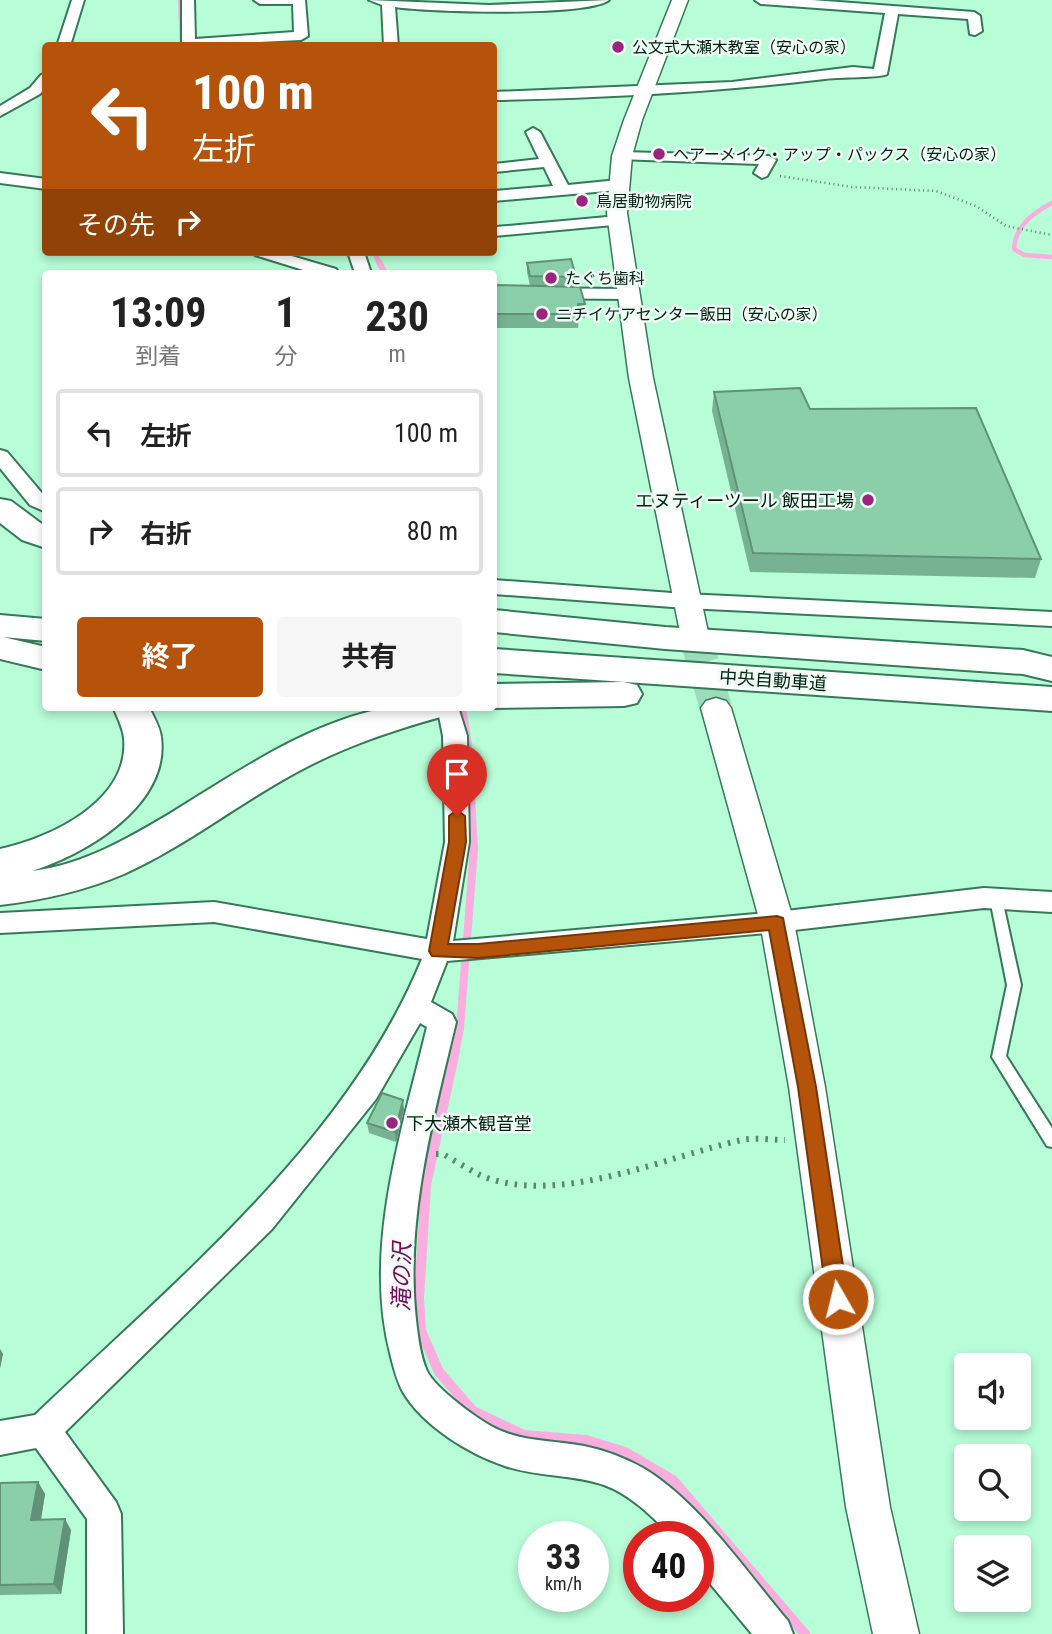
<!DOCTYPE html>
<html lang="ja">
<head>
<meta charset="utf-8">
<style>
  :root { --surface:#fff; --page:#f6f6f6; --text:#222; --muted:#767676; --line:#e0e0e0; --accent:#b45309 }
  body { margin:0; font-family:"Roboto Condensed","Noto Sans JP",sans-serif; background:var(--page); color:var(--text); height:100vh; display:flex; flex-direction:column; font-size:26px; white-space:nowrap }
  * { box-sizing:border-box; margin:0 }
  p { font-size:23px; color:var(--muted) }
  .icon { flex:none; width:38px; height:38px; fill:none; stroke:currentColor; stroke-width:2; stroke-linecap:round; stroke-linejoin:round }
  .map { position:relative; flex:1; overflow:hidden }
  .side { position:absolute; left:42px; top:270px; width:455px; height:441px; display:flex; flex-direction:column; background:var(--surface); border-radius:7px; box-shadow:0 4px 10px #0003 }
  .side>* { flex:none }
  .top-card { position:absolute; left:42px; top:42px; width:455px; height:214px; border-radius:7px; box-shadow:0 4px 10px #0003; background:#b45309; color:#fff; overflow:hidden }
  .fabs { position:absolute; left:954px; top:1353px; display:grid; gap:14px }
  .fabs a { display:grid; place-items:center; width:77px; height:77px; border-radius:7px; background:var(--surface); box-shadow:0 4px 10px #0003; font-size:35px }
  .speed { position:absolute; left:518px; top:1521px; display:flex; gap:14px; font-size:35px; font-weight:700; text-align:center }
  .speed>* { display:grid; place-content:center; width:91px; height:91px; border-radius:50%; background:var(--surface); box-shadow:0 4px 10px #0003; line-height:1 }
  .speed small { font-size:18px; font-weight:400 }
  .speed .limit { border:10px solid #d22; background:#fff; color:#111 }
  .pin { position:absolute; display:grid; place-items:center; width:60px; height:60px; color:#fff; margin:-72px -30px; border-radius:50% 50% 50% 0; rotate:-45deg; box-shadow:0 0 7px #0007 }
  .pin .icon { rotate:45deg }
  .me { position:absolute; width:77px; margin:-38px; rotate:352deg; stroke-linejoin:round; filter:drop-shadow(0 0 5px #0008) }
  .turn { display:flex; align-items:center; gap:24px; height:147px; padding:0 35px; font-size:32px }
  .turn .icon { width:91px; height:91px; stroke-width:2.5 }
  .turn b { display:block; font-size:49px; line-height:60px }
  .then { display:flex; align-items:center; height:66px; padding:0 35px; background:#0003; gap:14px; font-size:26px }
  .eta { display:flex; justify-content:space-evenly; align-items:center; height:119px; text-align:center }
  .eta b { font-size:42px; font-weight:700; line-height:49px }
  .primary-button { display:flex; gap:14px; margin-top:auto; padding:14px 35px }
  .primary-button a { flex:1; height:80px; border-radius:7px; background:var(--accent); color:#fff; font-size:28px; font-weight:700; line-height:80px; text-align:center }
  .primary-button a+a { background:var(--page); color:var(--text) }
  ul { padding:0; list-style:none }
  li { display:flex; align-items:center; gap:21px; height:88px; margin:0 14px 10px; padding:0 21px; border:4px solid var(--line); border-radius:7px }
  li div { flex:1 }
  li b { display:block; font-size:26px }
  li em { font-style:normal }
  .map>svg:first-child { display:block }
</style>
</head>
<body>
<div class="map">
<svg width="1052" height="1634" viewBox="0 0 1052 1634">
  <rect width="100%" height="100%" fill="#b7fdd7"/>
  <g fill="none" stroke-linecap="round" stroke-linejoin="round">
    <!-- stream-far3 -->
    <g stroke="#f9aedf" stroke-width="4.5">
      <path d="M180,0L182,46"/>
      <path d="M1052,203C1033,213 1015,226 1014,249L1024,255L1052,257"/>
      <path d="M374,252L380,264"/>
    </g>
    <!-- stream-far2 -->
    <path stroke="#f9aedf" stroke-width="6" d="M379,262L385,273"/>
    <!-- stream-far1 -->
    <path stroke="#f9aedf" stroke-width="8" d="M455,1053L460,1028L474,849L468,745L463,714"/>
    <!-- stream -->
    <path stroke="#f9aedf" stroke-width="10" d="M455,1051L426,1185L419,1298L421,1331L439,1372L473,1411L524,1435L586,1440L625,1452L673,1480L805,1634"/>
    <!-- tertiary-tunnel -->
    <path stroke="#9cdcba" stroke-width="32" stroke-dasharray="32 16" stroke-linecap="butt" d="M694,632L716,708"/>
    <defs>
      <path id="service" d="M996,894L1001,896L1002,899L1021,985L1006,1056L1052,1128V1147L1047,1146L992,1057L1007,985L990,899L991,896Z"/>
      <g id="minor">
        <path d="M72,0H84L70,46H57Z"/>
        <path d="M182,0H194L195,39L294,32L293,4H260L254,0H305L308,36L301,40L182,46Z"/>
        <path d="M369,0L489,5L609,0C588,17 427,12 395,7L398,46H384L382,5Z"/>
        <path d="M755,0H812L974,12L980,16L982,31L975,35L970,34L968,19L898,14L887,74C883,78 836,77 825,79C715,92 604,98 494,100V92L732,82L853,67L874,69L885,13L761,4Z"/>
        <path d="M46,74V87L40,94L0,116V106L30,88L41,75Z"/>
        <path d="M533,128L540,132L568,185L618,180L626,185L618,190L494,201V191L553,186L544,167L494,172V164L539,159L526,132Z"/>
        <path d="M622,152L769,156L776,160L767,176L762,178L754,173L759,164L617,159L615,156Z"/>
        <path d="M0,173L46,179V189L0,183Z"/>
        <path d="M618,216L626,221L624,224L494,236V228L496,227Z"/>
        <path d="M253,252H278L336,269L338,273H313L255,255Z"/>
        <path d="M348,252H364L371,273H355Z"/>
        <path d="M494,288L629,289L637,294L629,299L494,298Z"/>
        <path d="M0,450L7,452L46,498V512L30,505L0,468Z"/>
        <path d="M494,580L686,594L1052,612V626L686,608L494,594Z"/>
        <path d="M451,708L459,710L467,736L469,842L453,941L777,912L984,888L1052,892V912L984,908L777,932L447,961L431,1002L452,1014L456,1022C433,1119 405,1219 416,1320C418,1336 420,1356 427,1371C435,1388 475,1417 491,1426C519,1442 553,1440 584,1446C604,1450 625,1458 643,1468C699,1501 746,1572 788,1621L793,1634H752L698,1569V1536H671C653,1517 630,1494 604,1485C572,1474 537,1477 505,1466C469,1454 423,1426 403,1392C397,1381 394,1369 391,1357C362,1249 402,1131 427,1027L420,1023L376,1099L272,1229L65,1432L116,1502L121,1514L123,1634H87V1519L36,1448L0,1455V1421L35,1415C175,1281 347,1142 422,959L214,922L0,933V913L214,902L427,939L445,842L443,736L439,716L443,710Z"/>
      </g>
      <g id="tertiary">
        <path d="M672,0H688L642,120L632,156L627,213L653,378L708,632L704,638L694,641L684,638L680,632L629,378L607,213L612,156L624,120Z"/>
        <path d="M716,698L726,701L731,708L794,922L825,1087L890,1507L919,1634H873L846,1507L789,1087L760,922L701,708L706,701Z"/>
      </g>
      <g id="motorway">
        <path d="M0,499L11,501L46,527V548L22,540L0,523Z"/>
        <path d="M494,610L665,627L1023,650L1052,657V681L1023,674L665,649L494,632Z"/>
        <path d="M0,615L46,619V641L3,637L46,647V670L0,659Z"/>
        <path d="M494,649L1052,687V711L494,673Z"/>
        <path d="M624,682L637,685L642,694L637,703L624,706L494,708L490,707H494V684Z"/>
        <path d="M113,707H149C153,716 160,727 161,737C170,805 86,854 32,871C83,865 131,837 174,811C239,771 308,723 385,708C405,704 429,707 449,707L444,716C394,730 345,746 299,771C239,803 186,846 124,874C84,891 43,900 0,905V849C51,838 130,801 124,738C123,728 117,716 113,707Z"/>
      </g>
    </defs>
    <!-- service casing -->
    <use href="#service" stroke="#357958" stroke-width="4"/>
    <!-- minor casing -->
    <use href="#minor" stroke="#357958" stroke-width="4"/>
    <!-- tertiary casing -->
    <use href="#tertiary" stroke="#357958" stroke-width="3"/>
    <!-- motorway casing -->
    <use href="#motorway" stroke="#357958" stroke-width="4"/>
    <!-- path-far1 -->
    <path stroke="#57876e" stroke-width="2.5" stroke-dasharray="1 3.5" stroke-linecap="butt" d="M780,176L852,187L936,191L976,206L1006,226L1052,235"/>
    <!-- path -->
    <path stroke="#57876e" stroke-width="6" stroke-dasharray="2.5 7" stroke-linecap="butt" d="M436,1154H443C455,1161 468,1169 480,1175C556,1208 667,1156 742,1140C755,1137 771,1140 785,1140"/>
    <!-- service -->
    <use href="#service" fill="#fff" fill-rule="evenodd"/>
    <!-- minor -->
    <use href="#minor" fill="#fff" fill-rule="evenodd"/>
    <!-- tertiary -->
    <use href="#tertiary" fill="#fff" fill-rule="evenodd"/>
    <!-- motorway -->
    <use href="#motorway" fill="#fff" fill-rule="evenodd"/>
  </g>
  <!-- wall -->
  <g fill="#77b292">
    <path d="M527,263L576,277V286H530L527,272Z"/>
    <path d="M494,285L585,304V318H579L578,328H494Z"/>
    <path d="M714,392L810,409L1041,559L1035,578L750,572L712,411Z"/>
    <path d="M404,1109L396,1142L369,1133L367,1123Z"/>
    <path d="M38,1482L45,1494L41,1520L71,1530L61,1594L0,1595V1483Z"/>
  </g>
  <!-- shaded-wall -->
  <g fill="#619177">
    <path d="M403,1100L404,1109L396,1142L395,1132Z"/>
    <path d="M0,1349L3,1354L0,1369Z"/>
    <path d="M38,1482L45,1494L39,1531L31,1520Z"/>
    <path d="M65,1519L71,1530L61,1594L54,1584Z"/>
  </g>
  <!-- building -->
  <g fill="#8acfaa" stroke="#619177" stroke-width="2">
    <path d="M571,259L576,277L530,276L527,263Z"/>
    <path d="M494,285L580,287L585,304H578L579,314H494Z"/>
    <path d="M800,388L810,409L976,408L1041,559L753,553L714,392Z"/>
    <path d="M382,1093L403,1100L395,1132L367,1123Z"/>
    <path d="M38,1482L31,1520L65,1519L54,1584L0,1585V1483Z"/>
  </g>
  <!-- route -->
  <path fill="#b45309" stroke="#753606" stroke-width="2" d="M457,810L465,816L466,842L448,944H478L777,916L783,918L816,1087L848,1299L845,1306L838,1309L830,1306L827,1299L798,1087L769,930L478,958L432,956L429,951L449,842V816Z"/>
  <!-- markers -->
  <g fill="#9b247e" stroke="#eefcf4" stroke-width="2.5">
    <circle cx="618" cy="47" r="7"/>
    <circle cx="659" cy="154" r="7"/>
    <circle cx="582" cy="201" r="7"/>
    <circle cx="551" cy="278" r="7"/>
    <circle cx="542" cy="314" r="7"/>
    <circle cx="868" cy="500" r="7"/>
    <circle cx="392" cy="1123" r="7"/>
  </g>
  <g text-anchor="middle" dominant-baseline="central" stroke-width="5" stroke-linejoin="round" paint-order="stroke">
    <!-- far-poi labels -->
    <g font-size="16" fill="#042013" stroke="#eefcf4" text-anchor="start">
      <text x="632" y="47">公文式大瀬木教室（安心の家）</text>
      <text x="673" y="154">ヘアーメイク・アップ・パックス（安心の家）</text>
      <text x="596" y="201">鳥居動物病院</text>
      <text x="565" y="278">たぐち歯科</text>
      <text x="556" y="314">ニチイケアセンター飯田（安心の家）</text>
    </g>
    <!-- poi labels -->
    <g font-size="18" fill="#042013" stroke="#eefcf4" text-anchor="end">
      <text x="854" y="500">エヌティーツール 飯田工場</text>
      <text x="406" y="1123" text-anchor="start">下大瀬木観音堂</text>
    </g>
    <!-- street labels -->
    <g font-size="18" fill="#042013" stroke="#eefcf4">
      <text transform="translate(773 680) rotate(4)">中央自動車道</text>
    </g>
    <!-- near-water labels -->
    <g font-size="23" font-style="italic" fill="#790861" stroke="#eefcf4">
      <text transform="translate(402 1277) rotate(-89)">滝の沢</text>
    </g>
  </g>
</svg>
<div class="fabs">
<a><svg class="icon" aria-label="sound" viewBox="0 0 24 24"><path d="M4 9h4l5-4v14l-5-4H4zM17 9q2 3 0 6"/></svg></a>
<a><svg class="icon" aria-label="search" viewBox="0 0 24 24"><circle cx="10" cy="10" r="6"/><path d="M15 15l6 6"/></svg></a>
<a><svg class="icon" aria-label="layers" viewBox="0 0 24 24"><path d="M12 4l9 5-9 5-9-5zM3 14l9 5 9-5"/></svg></a>
</div>
<div class="speed"><div>33<small>km/h</small></div><div class="limit">40</div></div>
<div class="pin" style="left:457px;top:816px;background:#d93025"><svg class="icon" aria-label="arrive" viewBox="0 0 24 24"><path d="M6 21V4h12l-3 4 3 4H6"/></svg></div>
<svg class="me" style="left:838px;top:1299px" viewBox="-20 -20 40 40"><circle r="17" fill="#b45309" stroke="#fff" stroke-width="3"/><path d="M0-11L8 9 0 5-8 9z" fill="#fff"/></svg>
<div class="top-card">
<div class="turn"><svg class="icon" aria-label="left" viewBox="0 0 24 24"><path d="M17 20v-9H6M10 6l-5 5 5 5"/></svg><div><b>100 m</b>左折</div></div>
<div class="then">その先<svg class="icon" aria-label="right" viewBox="0 0 24 24"><path d="M7 20v-9h11M14 6l5 5-5 5"/></svg></div>
</div>
<section class="side">
<div class="eta">
<div><b>13:09</b><p>到着</p></div>
<div><b>1</b><p>分</p></div>
<div><b>230</b><p>m</p></div>
</div>
<ul>
<li><svg class="icon" aria-label="left" viewBox="0 0 24 24"><path d="M17 20v-9H6M10 6l-5 5 5 5"/></svg><div><b>左折</b></div><em>100 m</em></li>
<li><svg class="icon" aria-label="right" viewBox="0 0 24 24"><path d="M7 20v-9h11M14 6l5 5-5 5"/></svg><div><b>右折</b></div><em>80 m</em></li>
</ul>
<div class="primary-button"><a>終了</a><a>共有</a></div>
</section>
</div>
</body>
</html>
